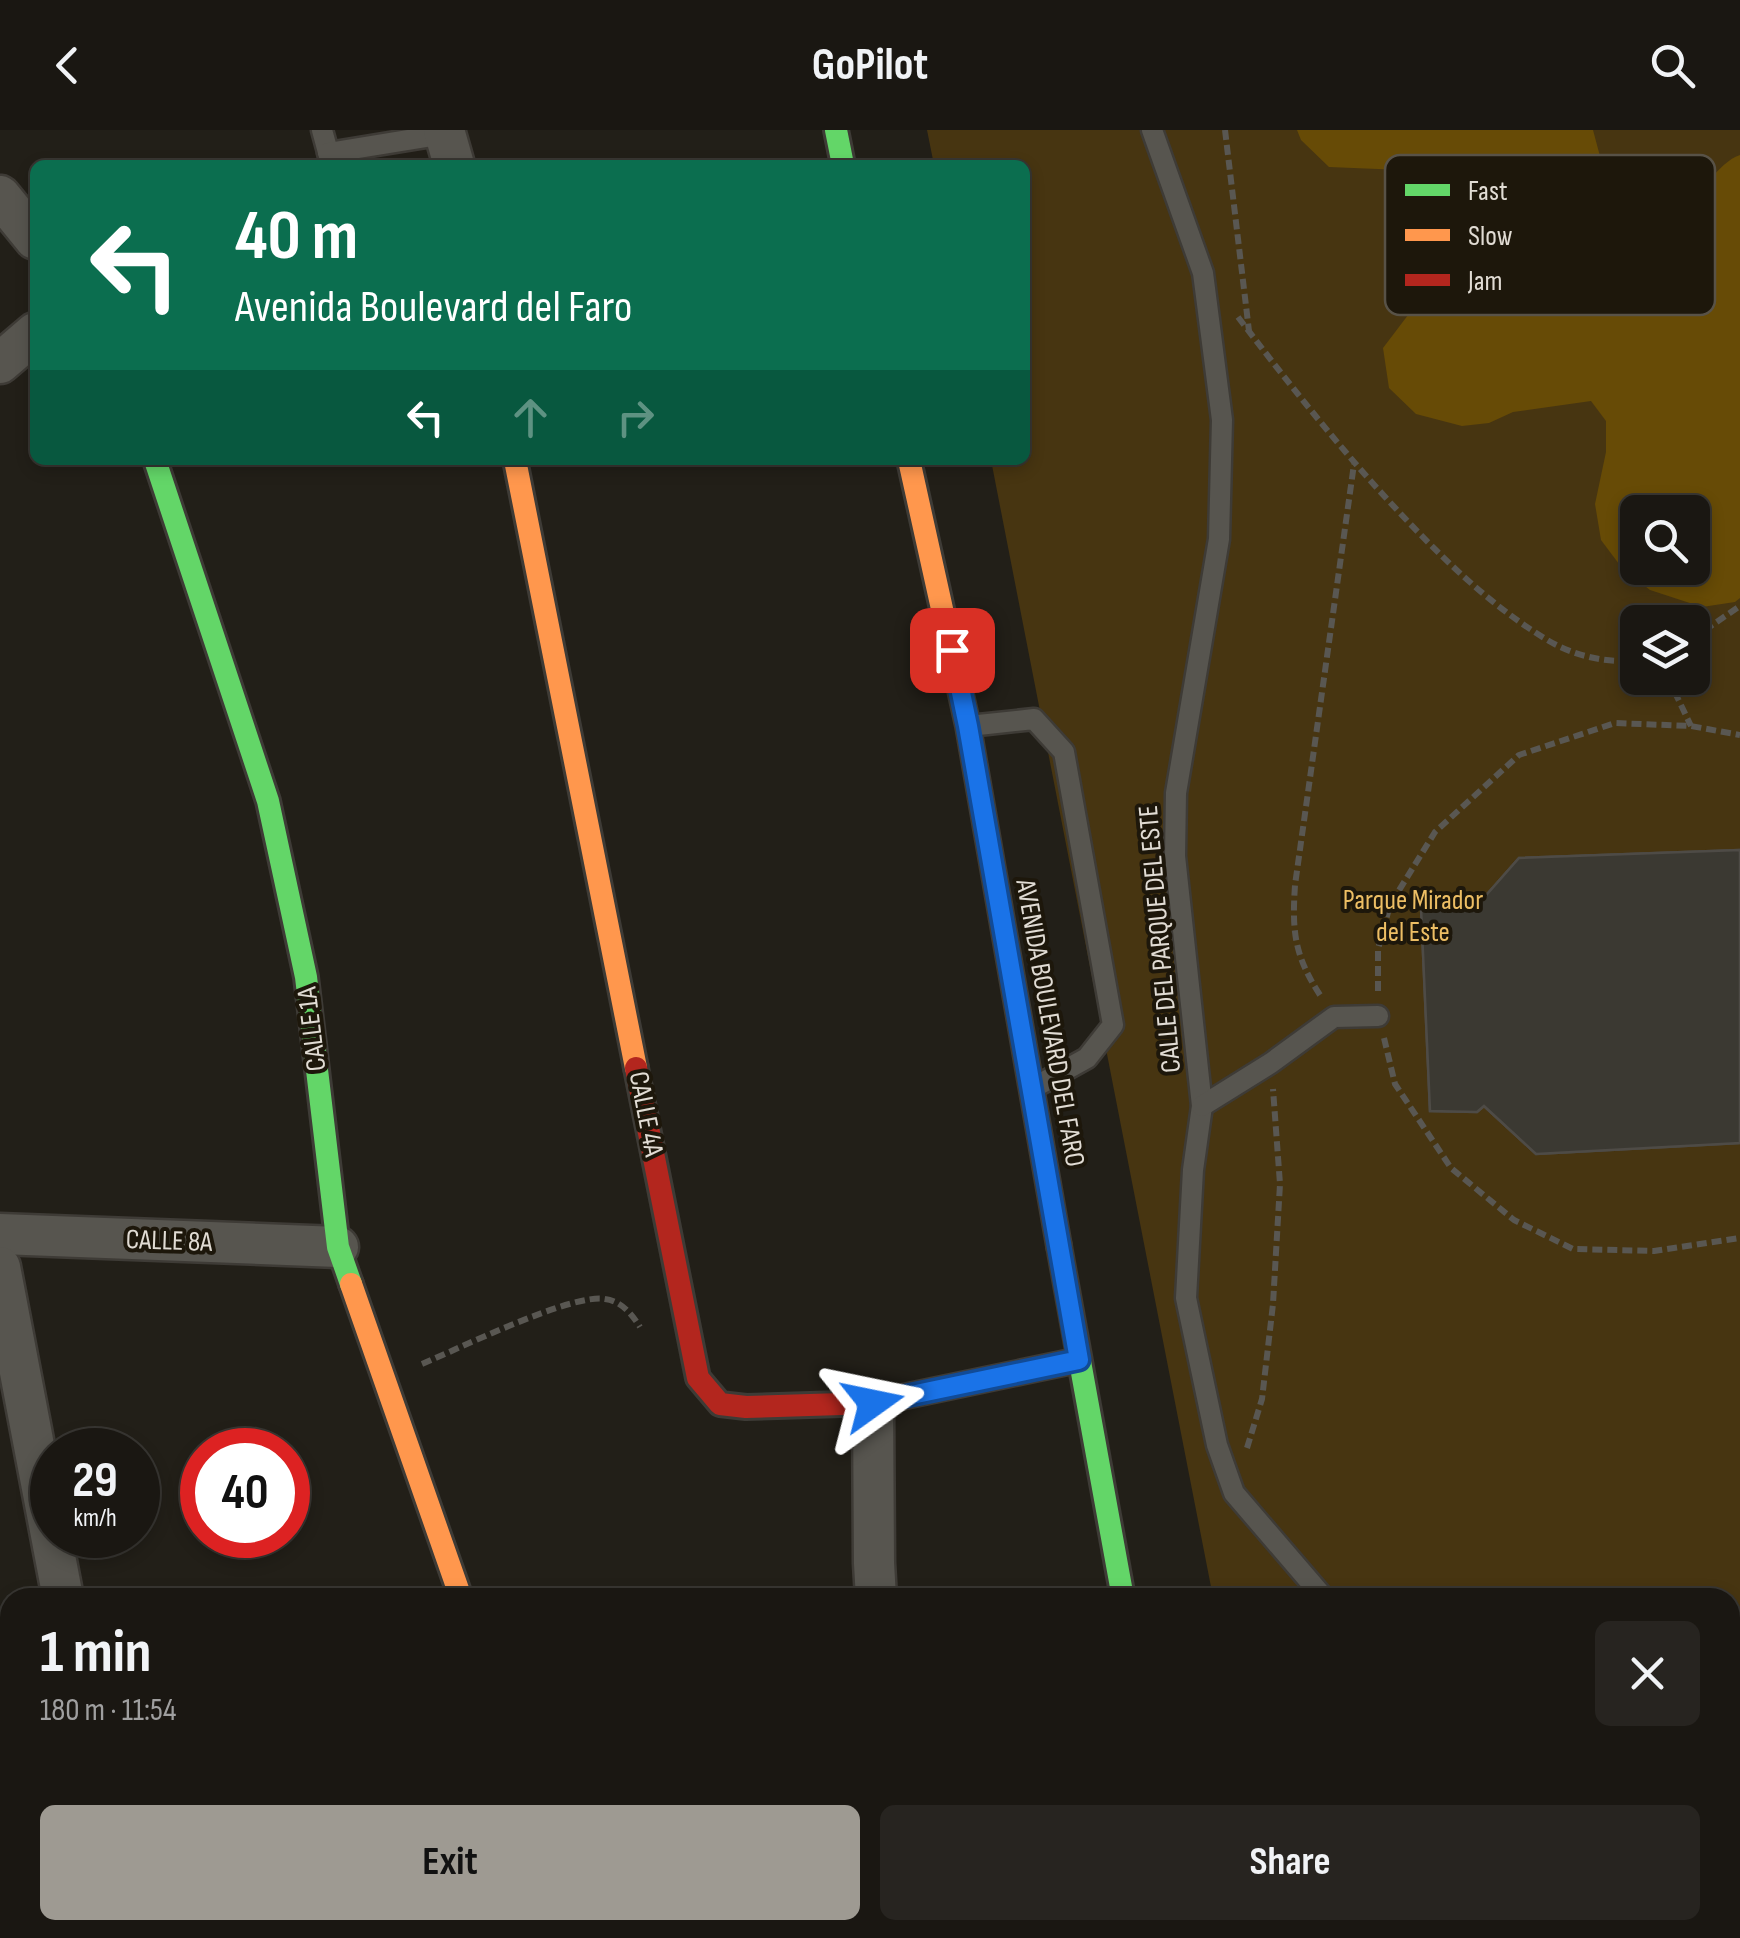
<!DOCTYPE html>
<html lang="en">
<head>
<meta charset="utf-8">
<style>
  :root { --surface:#1a1712; --page:#272420; --text:#f1f3f6; --muted:#9f9f9f; --line:#383632; --accent:#9e9a92 }
  body { margin:0; font-family:"Sofia Sans Condensed",sans-serif; background:var(--page); color:var(--text); height:100vh; display:flex; flex-direction:column; font-size:38px; white-space:nowrap }
  * { box-sizing:border-box; margin:0 }
  p { font-size:32px; color:var(--muted) }
  .icon { flex:none; width:55px; height:55px; fill:none; stroke:currentColor; stroke-width:2; stroke-linecap:round; stroke-linejoin:round }
  .map { position:relative; flex:1; overflow:hidden }
  .drawer { position:absolute; left:0px; top:1458px; width:1740px; height:352px; display:flex; flex-direction:column; background:var(--surface); border-radius:30px 30px 0 0; box-shadow:0 5px 15px #0003,0 0 0 2px var(--line) }
  .drawer>* { flex:none }
  .hud { position:absolute; left:30px; top:30px; width:1000px; height:305px; border-radius:15px; box-shadow:0 5px 15px #0003,0 0 0 2px var(--line); background:#0b6e4f; color:#fff; overflow:hidden }
  .buttons { position:absolute; left:1620px; top:365px; display:grid; gap:20px }
  .buttons a { display:grid; place-items:center; width:90px; height:90px; border-radius:15px; background:var(--surface); box-shadow:0 5px 15px #0003,0 0 0 2px var(--line); font-size:50px }
  .speed { position:absolute; left:30px; top:1298px; display:flex; gap:20px; font-size:50px; font-weight:700; text-align:center }
  .speed>* { display:grid; place-content:center; width:130px; height:130px; border-radius:50%; background:var(--surface); box-shadow:0 5px 15px #0003,0 0 0 2px var(--line); line-height:1 }
  .speed small { font-size:25px; font-weight:400 }
  .speed .limit { border:15px solid #d22; background:#fff; color:#111 }
  .pin { position:absolute; display:grid; place-items:center; width:85px; height:85px; color:#fff; margin:-42px; border-radius:20px; box-shadow:0 5px 15px #0006 }
  .me { position:absolute; width:110px; margin:-55px; rotate:78deg; stroke-linejoin:round; filter:drop-shadow(0 0 8px #0008) }
  .turn { display:flex; align-items:center; gap:35px; height:210px; padding:0 40px; font-size:45px }
  .turn .icon { width:130px; height:130px; stroke-width:2.5 }
  .turn b { display:block; font-size:70px; line-height:85px }
  .lanes { display:flex; align-items:center; height:95px; padding:0 40px; background:#0003; justify-content:center; gap:50px; direction:ltr }
  .lanes .off { opacity:.35 }
  .round { display:grid; place-items:center; flex:none; width:105px; height:105px; border-radius:15px; background:var(--page) }
  .headline { display:flex; align-items:center; justify-content:space-between; height:170px; padding:0 40px }
  h1 { font-size:60px; font-weight:700; line-height:75px }
  .button { display:flex; gap:20px; margin-top:auto; padding:20px 40px }
  .button a { flex:1; height:115px; border-radius:15px; background:var(--accent); color:#111; font-size:40px; font-weight:700; line-height:115px; text-align:center }
  .button a+a { background:var(--page); color:var(--text) }
  header { display:flex; justify-content:space-between; align-items:center; height:130px; padding:0 40px; background:var(--surface); font-size:45px; font-weight:700 }
  .map>svg:first-child { display:block }
</style>
</head>
<body>
<header><svg class="icon" aria-label="back" viewBox="0 0 24 24"><path d="M15 5l-7 7 7 7"/></svg>GoPilot<svg class="icon" aria-label="search" viewBox="0 0 24 24"><circle cx="10" cy="10" r="6"/><path d="M15 15l6 6"/></svg></header>
<div class="map">
<svg width="1740" height="1808" viewBox="0 0 1740 1808">
  <rect width="100%" height="100%" fill="#221f18"/>
  <!-- green -->
  <path fill="#473511" fill-rule="evenodd" d="M927,0H1740V1808H1280L1278,1800H1730V1468L1213,1467L991,330H1025V35H934ZM1638,382H1692V438H1638ZM1638,492H1692V548H1638Z"/>
  <!-- water -->
  <path fill="#674b06" fill-rule="evenodd" d="M1297,0H1593L1605,45L1637,72C1649,72 1665,75 1677,72C1704,67 1716,33 1740,25V468L1735,472L1702,477L1650,460L1622,438L1601,410L1595,374L1606,322V291L1591,271L1513,282L1489,293L1462,296L1416,284L1389,258L1383,218L1446,135L1461,81L1451,42L1329,37L1301,10ZM1638,382H1692V438H1638Z"/>
  <!-- building -->
  <g fill="#3b3932" stroke="#4e4b46" stroke-width="2.5">
    <path d="M1740,720V790H1737V757L1720,758L1719,793L1600,798L1596,765L1577,767L1580,800L1558,801L1546,819L1554,939L1570,951L1587,950L1590,980L1607,979L1606,949L1726,942L1728,974H1740V1013L1536,1024L1484,976L1477,982L1430,981L1421,778L1465,774L1473,780L1519,728Z"/>
    <path d="M1740,720V1013L1536,1024L1484,976L1477,982L1430,981L1421,778L1465,774L1473,780L1519,728Z"/>
  </g>
  <g fill="none" stroke-linecap="round" stroke-linejoin="round">
    <defs>
      <g id="lane">
        <path d="M322,0L331,33"/>
        <path d="M1152,0L1203,143L1222,290L1219,409L1176,663L1175,726L1202,976L1193,1040L1186,1168L1217,1315L1234,1363L1324,1468"/>
        <path d="M328,23L445,4"/>
        <path d="M969,596L1034,589L1064,622L1113,895L1087,928L1033,958"/>
        <path d="M1202,976L1271,933L1334,887L1378,886"/>
        <path d="M1715,1800L1732,1808"/>
      </g>
      <g id="street">
        <path d="M444,0L454,35"/>
        <path d="M0,66L35,109"/>
        <path d="M0,233L35,203"/>
        <path d="M0,1104L338,1117"/>
        <path d="M0,1137L63,1468"/>
        <path d="M873,1273L874,1433L876,1468"/>
        <path d="M126,1800L127,1808"/>
        <path d="M543,1800L544,1808"/>
        <path d="M914,1800L915,1808"/>
      </g>
      <g id="fast">
        <path d="M836,0L843,35"/>
        <path d="M155,330L268,671L306,847L338,1117L351,1154"/>
        <path d="M1059,1116L1123,1468"/>
        <path d="M1190,1800L1192,1808"/>
      </g>
      <g id="slow">
        <path d="M515,330L636,938"/>
        <path d="M909,330L968,596L1059,1116"/>
        <path d="M351,1154L461,1468"/>
      </g>
      <path id="jam" d="M636,938L698,1248L720,1274L746,1277L873,1273L1079,1230"/>
    </defs>
    <!-- lane casing -->
    <use href="#lane" stroke="#3e3b36" stroke-width="25"/>
    <!-- street casing -->
    <use href="#street" stroke="#3e3b36" stroke-width="45"/>
    <!-- fast casing -->
    <use href="#fast" stroke="#3e3b36" stroke-width="28"/>
    <!-- slow casing -->
    <use href="#slow" stroke="#3e3b36" stroke-width="28"/>
    <!-- jam casing -->
    <use href="#jam" stroke="#3e3b36" stroke-width="28"/>
    <!-- path -->
    <g stroke="#595752" stroke-width="6" stroke-dasharray="10 5" stroke-linecap="butt">
      <path d="M1225,0L1249,201"/>
      <path d="M1238,187C1289,254 1341,320 1399,382C1444,430 1492,477 1549,511C1575,526 1608,534 1638,530"/>
      <path d="M1692,509L1740,476"/>
      <path d="M1668,548L1691,596"/>
      <path d="M1378,861V819L1390,775L1435,702L1519,625L1615,593L1691,596L1740,605"/>
      <path d="M1320,865C1294,825 1292,801 1295,755L1354,334"/>
      <path d="M1384,908L1395,954L1451,1038L1514,1090L1573,1119L1654,1121L1740,1108"/>
      <path d="M422,1234C458,1219 572,1163 605,1169C621,1171 632,1184 640,1197"/>
      <path d="M1247,1318L1262,1269L1273,1174L1280,1054L1273,959"/>
    </g>
    <!-- lane -->
    <use href="#lane" stroke="#57554f" stroke-width="20"/>
    <!-- street -->
    <use href="#street" stroke="#57554f" stroke-width="40"/>
    <!-- fast -->
    <use href="#fast" stroke="#63d668" stroke-width="22"/>
    <!-- slow -->
    <use href="#slow" stroke="#ff974d" stroke-width="22"/>
    <!-- jam -->
    <use href="#jam" stroke="#b3261e" stroke-width="22"/>
  </g>
  <g fill="none" stroke-linecap="round" stroke-linejoin="round">
    <defs>
      <path id="route" d="M873,1273L1079,1230L968,596L952,520"/>
    </defs>
    <!-- route casing -->
    <use href="#route" stroke="#114b97" stroke-width="25"/>
    <!-- route -->
    <use href="#route" stroke="#1a73e8" stroke-width="18"/>
  </g>
  <g text-anchor="middle" dominant-baseline="central" stroke-width="8" stroke-linejoin="round" paint-order="stroke">
    <!-- park labels -->
    <g font-size="28" fill="#edbe64" stroke="#1d170b">
      <text x="1413" y="770">Parque Mirador<tspan x="1413" dy="32">del Este</tspan></text>
    </g>
    <!-- street labels -->
    <g font-size="28" fill="#e1dcd4" stroke="#1d170b">
      <text transform="translate(1160 809) rotate(-95)">CALLE DEL PARQUE DEL ESTE</text>
      <text transform="translate(1050 893) rotate(80)">AVENIDA BOULEVARD DEL FARO</text>
      <text transform="translate(312 899) rotate(-97)">CALLE 1A</text>
      <text transform="translate(646 984) rotate(79)">CALLE 4A</text>
      <text transform="translate(169 1111) rotate(2)">CALLE 8A</text>
    </g>
  </g>
  <!-- legend -->
  <rect x="1385" y="25" width="330" height="160" rx="15" fill="#1d170b" stroke="#585247" stroke-width="2.5"/>
  <rect x="1405" y="54" width="45" height="12" fill="#63d668"/>
  <rect x="1405" y="99" width="45" height="12" fill="#ff974d"/>
  <rect x="1405" y="144" width="45" height="12" fill="#b3261e"/>
  <g font-size="28" fill="#e1dcd4">
    <text x="1468" y="70">Fast</text>
    <text x="1468" y="115">Slow</text>
    <text x="1468" y="160">Jam</text>
  </g>
</svg>
<div class="buttons">
<a><svg class="icon" aria-label="search" viewBox="0 0 24 24"><circle cx="10" cy="10" r="6"/><path d="M15 15l6 6"/></svg></a>
<a><svg class="icon" aria-label="layers" viewBox="0 0 24 24"><path d="M12 4l9 5-9 5-9-5zM3 14l9 5 9-5"/></svg></a>
</div>
<div class="speed"><div>29<small>km/h</small></div><div class="limit">40</div></div>
<div class="pin" style="left:952px;top:520px;background:#d93025"><svg class="icon" aria-label="arrive" viewBox="0 0 24 24"><path d="M6 21V4h12l-3 4 3 4H6"/></svg></div>
<svg class="me" style="left:873px;top:1273px" viewBox="-20 -20 40 40"><path d="M0-17L14 15 0 8-14 15z" fill="#1a73e8" stroke="#fff" stroke-width="4"/></svg>
<div class="hud">
<div class="turn"><svg class="icon" aria-label="left" viewBox="0 0 24 24"><path d="M17 20v-9H6M10 6l-5 5 5 5"/></svg><div><b>40 m</b>Avenida Boulevard del Faro</div></div>
<div class="lanes"><svg class="icon" aria-label="left" viewBox="0 0 24 24"><path d="M17 20v-9H6M10 6l-5 5 5 5"/></svg><svg class="icon off" aria-label="ahead" viewBox="0 0 24 24"><path d="M12 20V5M6 11l6-6 6 6"/></svg><svg class="icon off" aria-label="right" viewBox="0 0 24 24"><path d="M7 20v-9h11M14 6l5 5-5 5"/></svg></div>
</div>
<section class="drawer">
<div class="headline"><div><h1>1 min</h1><p>180 m · 11:54</p></div><a class="round"><svg class="icon" aria-label="close" viewBox="0 0 24 24"><path d="M6 6l12 12M18 6L6 18"/></svg></a></div>
<div class="button"><a>Exit</a><a>Share</a></div>
</section>
</div>
</body>
</html>
